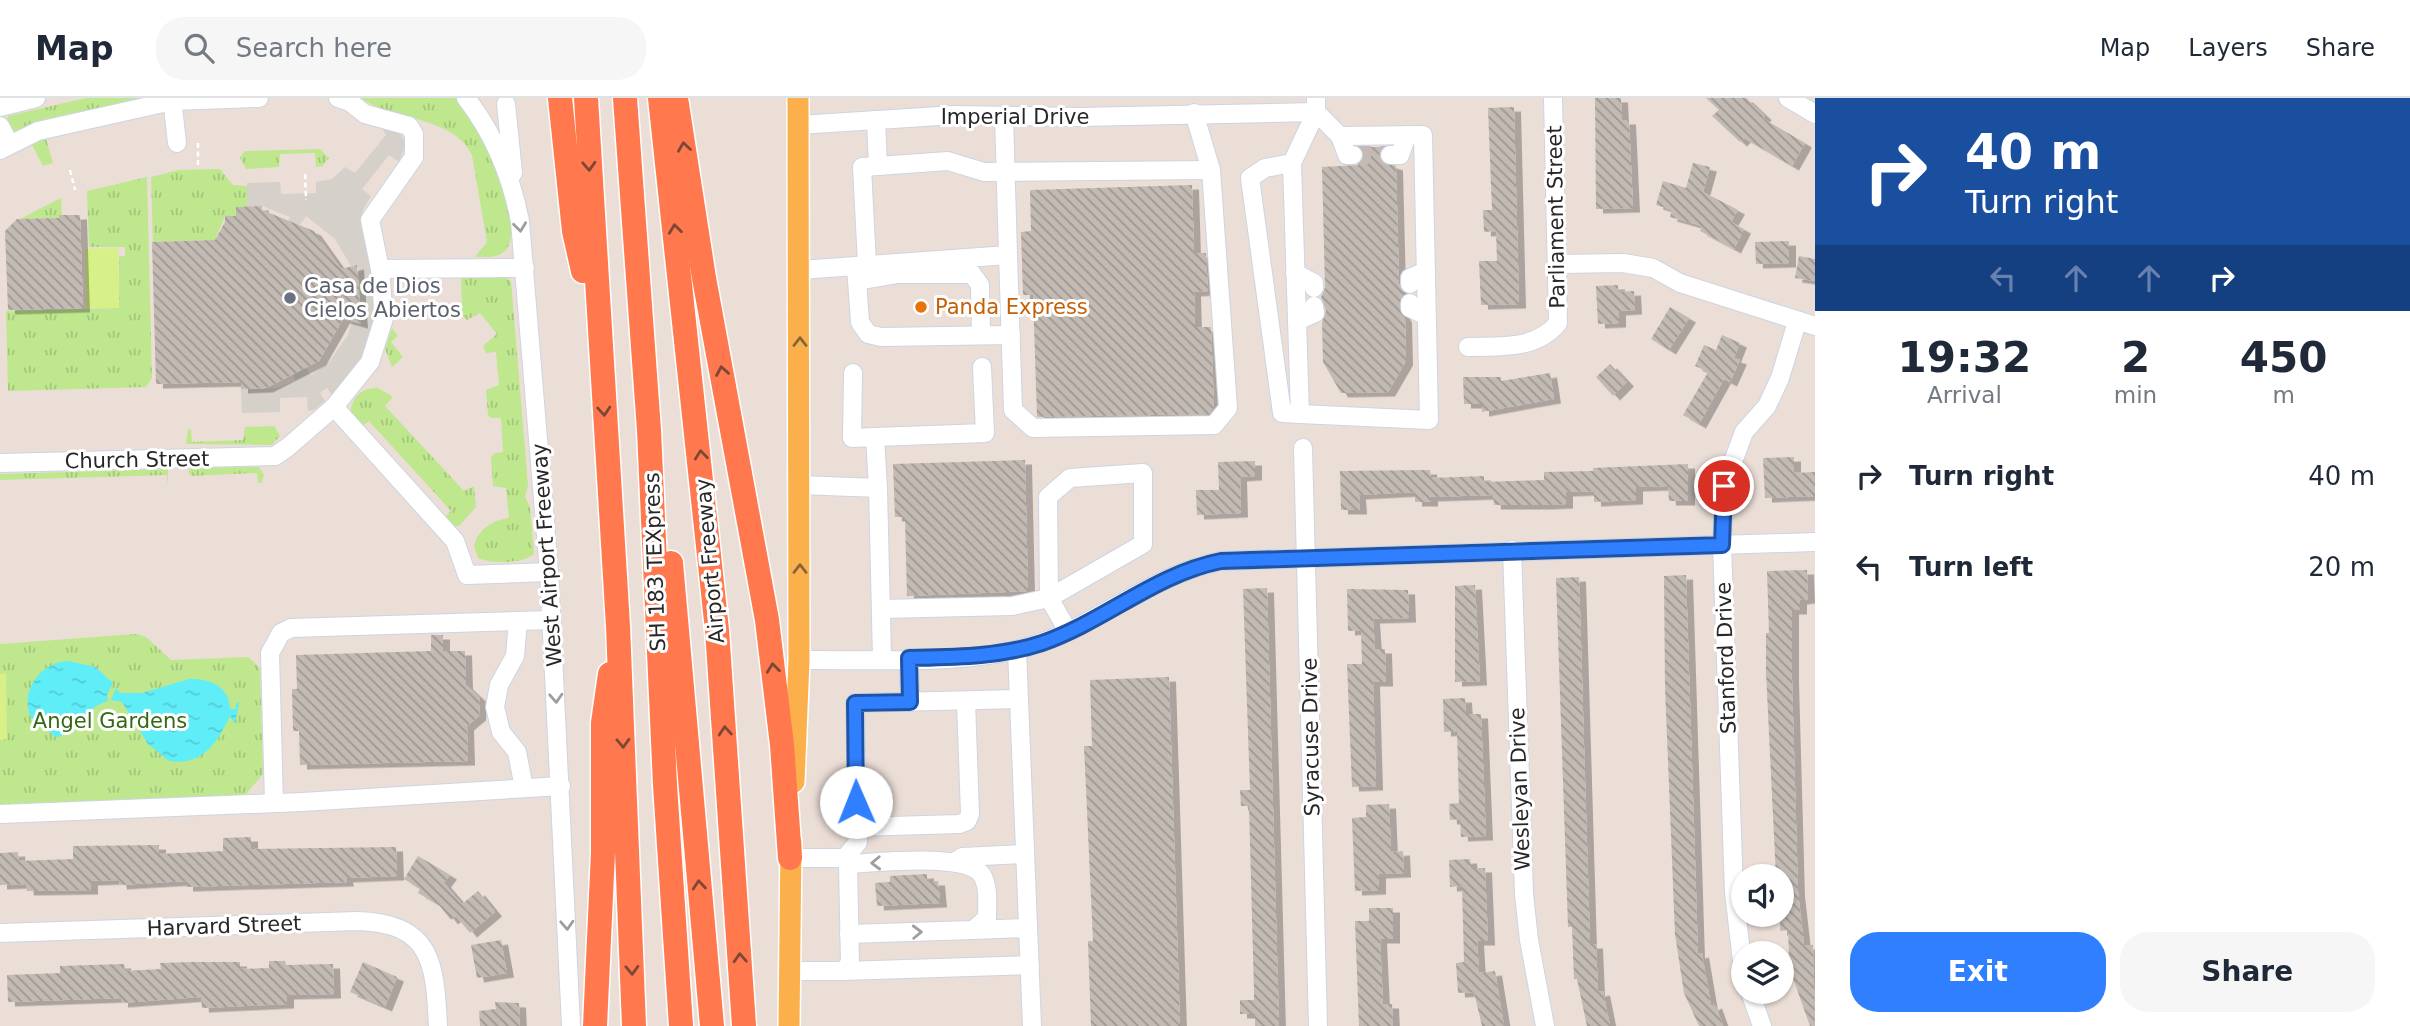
<!DOCTYPE html>
<html lang="en">
<head>
<meta charset="utf-8">
<style>
  :root { --surface:#fff; --page:#f6f6f7; --text:#1f2937; --muted:#747a83; --line:#e0e1e3; --accent:#307fff }
  body { margin:0; font-family:"DejaVu Sans",sans-serif; background:var(--page); color:var(--text); height:100vh; display:flex; flex-direction:column; font-size:26px; white-space:nowrap }
  * { box-sizing:border-box; margin:0 }
  p { font-size:23px; color:var(--muted) }
  .icon { flex:none; width:38px; height:38px; fill:none; stroke:currentColor; stroke-width:2; stroke-linecap:round; stroke-linejoin:round }
  .map { position:relative; flex:1; overflow:hidden }
  .details { display:flex; flex-direction:column; background:var(--surface); width:595px }
  .details>* { flex:none }
  .banner { background:#1a4fa0; color:#fff; overflow:hidden }
  .fabs { position:absolute; left:1731px; top:766px; display:grid; gap:14px }
  .fabs a { display:grid; place-items:center; width:63px; height:63px; border-radius:50%; background:var(--surface); box-shadow:0 2px 5px #0004; font-size:35px }
  .pin { position:absolute; display:grid; place-items:center; width:60px; height:60px; color:#fff; margin:-30px; border:4px solid #fff; border-radius:50%; box-shadow:0 2px 7px #0007 }
  .me { position:absolute; width:77px; margin:-38px; rotate:359deg; stroke-linejoin:round; filter:drop-shadow(0 0 5px #0008) }
  .turn { display:flex; align-items:center; gap:24px; height:147px; padding:0 35px; font-size:32px }
  .turn .icon { width:91px; height:91px; stroke-width:2.5 }
  .turn b { display:block; font-size:49px; line-height:60px }
  .lanes { display:flex; align-items:center; height:66px; padding:0 35px; background:#0003; justify-content:center; gap:35px; direction:ltr }
  .lanes .off { opacity:.35 }
  .eta { display:flex; justify-content:space-evenly; align-items:center; height:119px; text-align:center }
  .eta b { font-size:42px; font-weight:600; line-height:49px }
  .cta { display:flex; gap:14px; margin-top:auto; padding:14px 35px }
  .cta a { flex:1; height:80px; border-radius:28px; background:var(--accent); color:#fff; font-size:28px; font-weight:600; line-height:80px; text-align:center }
  .cta a+a { background:var(--page); color:var(--text) }
  ul { padding:0; list-style:none }
  li { display:flex; align-items:center; gap:21px; height:91px; padding:0 35px }
  li div { flex:1 }
  li b { display:block; font-size:26px }
  li em { font-style:normal }
  header { display:flex; align-items:center; gap:42px; box-sizing:border-box; height:98px; padding:0 35px; background:var(--surface); border-bottom:2px solid var(--line) }
  header strong { font-size:33px }
  nav { display:flex; gap:38px; margin-inline-start:auto; font-size:24px }
  .search { width:490px; height:63px; background:var(--page); display:flex; align-items:center; gap:18px; box-sizing:border-box; padding:0 24px; border-radius:28px; color:var(--muted); font-size:26px }
  main { display:flex; flex:1; min-height:0 }
  .map>svg:first-child { display:block }
</style>
</head>
<body>
<header>
<strong>Map</strong>
<div class="search"><svg class="icon" aria-label="search" viewBox="0 0 24 24"><circle cx="10" cy="10" r="6"/><path d="M15 15l6 6"/></svg>Search here</div>
<nav><a>Map</a><a>Layers</a><a>Share</a></nav>
</header>
<main>
<div class="map">
<svg width="1815" height="928" viewBox="0 0 1815 928">
  <defs>
    <pattern id="grass-tufts" width="24" height="20" patternUnits="userSpaceOnUse" patternTransform="scale(1.75)"><rect width="24" height="20" fill="#bee78e"/><path d="M3 7l-1-3M5 7V3M7 7l1-3M15 17l-1-3M17 17v-4M19 17l1-3" fill="none" stroke="#a3c67a"/></pattern>
    <pattern id="water-ripples" width="26" height="14" patternUnits="userSpaceOnUse" patternTransform="scale(1.75)"><rect width="26" height="14" fill="#5fedf8"/><path d="M2 4q2-2 4 0t4 0M15 11q2-2 4 0t4 0" fill="none" stroke="#53cbd5"/></pattern>
    <pattern id="building-back-hatch" width="6" height="6" patternUnits="userSpaceOnUse" patternTransform="scale(1.75)"><rect width="6" height="6" fill="#c2bab3"/><path d="M-1 5l2 2M0 0l6 6M5-1l2 2" fill="none" stroke="#9e9792"/></pattern>
    <filter id="shadow"><feDropShadow dx="7" dy="4.5" stdDeviation="0" flood-color="#0004"/></filter>
  </defs>
  <rect width="100%" height="100%" fill="#ebded7"/>
  <!-- grass -->
  <g fill="url(#grass-tufts)">
    <path d="M86,0H146L30,27L12,35L6,24L8,18Z"/>
    <path d="M361,0H458C466,11 477,23 483,35C493,56 529,141 501,156C494,160 482,159 475,159L487,144L472,57C454,18 393,23 361,0Z"/>
    <path d="M45,37L53,65L43,68L30,43Z"/>
    <path d="M320,51L329,60L322,68L316,69L315,55L280,56L279,69L246,71L240,60L245,53Z"/>
    <path d="M220,71L233,87L247,88V109H236V118H225L215,142L153,144L151,79L178,72Z"/>
    <path d="M147,79L152,280L146,289L8,293L6,213L119,210V158H125V149H89L87,93Z"/>
    <path d="M61,100L62,117L59,120L20,121Z"/>
    <path d="M503,178L511,183L528,388L525,399L530,409L534,456C522,466 492,466 478,460L474,448C479,430 492,423 509,420L506,390L493,388L491,359L495,355L503,354L501,320H491L488,317L486,292L499,287L496,254L486,255L483,248L497,236L480,215L467,222L458,213L462,208L461,180Z"/>
    <path d="M392,230L398,238L391,244L403,259L392,269L385,251Z"/>
    <path d="M378,290L393,299L385,308L464,393L474,388L476,409L459,428L449,429L442,422L451,413L369,323L360,330L350,315C353,298 361,290 378,290Z"/>
    <path d="M274,328L280,338L272,347L186,346L188,331L191,332L192,344L243,342L245,329Z"/>
    <path d="M259,369L264,377L261,385H258L257,375L191,378L188,374L191,370Z"/>
    <path d="M168,371V389L167,377L0,382V376Z"/>
    <path d="M136,536L146,539L171,562L248,559L260,570L263,676L241,702L0,711V546Z"/>
  </g>
  <!-- pitch -->
  <g fill="#d8f088">
    <path d="M118,150L119,210H86L85,151Z"/>
    <path d="M6,575L7,641L0,642V576Z"/>
  </g>
  <!-- plaza -->
  <path fill="#d6d0ca" d="M380,27L400,35L406,46L399,64L389,57L362,91L371,98L363,112L361,128L375,183L374,218L369,242L359,263L332,297L327,290L320,295L325,303L314,312L308,313L307,299L280,300V314L242,315L241,291L276,290L295,283L293,275L305,269L311,277L329,264L348,237L352,223L359,225L361,219L359,174L357,167L351,168L335,141L306,118L300,127L288,123L290,119L262,108L247,109V85L280,84L281,96L316,95V84L332,81L345,69L355,75L386,37Z"/>
  <!-- water -->
  <g fill="url(#water-ripples)">
    <path d="M69,563L95,569L113,585L107,596L108,603C85,609 69,639 56,639L31,620C19,592 41,564 69,563Z"/>
    <path d="M189,581C210,580 229,588 230,611H236V605H239L235,626L230,618C217,645 203,668 169,663L148,646L122,604L111,602L116,590L120,595H142Z"/>
  </g>
  <!-- building -->
  <g fill="url(#building-back-hatch)" filter="url(#shadow)">
    <path d="M1595,0H1621L1622,22H1629L1633,110L1596,111Z"/>
    <path d="M1706,0H1746L1765,18L1762,20L1805,45L1792,68L1744,40L1740,44L1712,18L1719,12Z"/>
    <path d="M1514,9L1519,206L1481,207L1479,163H1497L1496,133L1484,134L1483,112H1492L1488,10Z"/>
    <path d="M1361,49H1382L1379,56L1381,63L1396,68L1399,186L1404,195L1399,210L1405,220L1406,263L1388,294L1341,295L1323,264L1322,224L1326,213L1321,199L1325,190L1322,69L1358,67L1364,58Z"/>
    <path d="M1693,65L1710,69L1703,94L1738,112L1731,124L1744,131L1734,151L1700,133L1702,128L1670,119L1672,112L1656,107L1663,83L1686,90Z"/>
    <path d="M1192,87L1194,155H1206L1208,193L1194,194L1195,229H1211L1214,309L1209,316L1037,319L1033,197H1023L1021,134L1031,133L1030,92Z"/>
    <path d="M262,108V112L314,133L341,171L357,167L361,226L343,221L319,263L266,290L241,291V284L156,286L152,144L215,142L225,124V118H236V109Z"/>
    <path d="M59,117H80L83,210L8,212L5,133L17,121L59,120Z"/>
    <path d="M1789,143V165L1756,166L1755,144Z"/>
    <path d="M1799,158L1815,161V183L1795,180Z"/>
    <path d="M1618,187V194L1634,193L1635,212L1619,213V225L1598,226L1596,188Z"/>
    <path d="M1670,209L1689,220L1669,252L1651,241Z"/>
    <path d="M1722,237L1740,245L1734,260L1740,262L1730,284L1724,281L1699,326L1683,317L1708,274L1695,268L1704,247L1716,252Z"/>
    <path d="M1610,266L1627,284L1613,298L1596,279Z"/>
    <path d="M1550,275L1554,301L1482,314V306H1464L1463,279H1501V283Z"/>
    <path d="M1794,359V375L1815,374V398L1765,400L1763,360Z"/>
    <path d="M1025,362L1028,493L907,498L905,419H895L893,366Z"/>
    <path d="M1255,363V378L1240,379L1241,415L1197,417L1196,392H1219L1218,364Z"/>
    <path d="M1688,366V403H1669L1668,388L1636,389V402L1594,404V393L1566,394V406L1545,407H1494L1493,397L1431,399V404H1415V394L1359,397L1360,412H1341L1340,373L1430,372L1431,380L1484,378V384L1544,382V374L1593,373V370Z"/>
    <path d="M1807,472L1808,501L1800,502V512H1792V581L1798,794L1804,847H1813L1815,928H1810L1794,883H1790L1788,832L1780,833L1782,779H1776L1766,574V535H1769L1767,473Z"/>
    <path d="M1686,477L1698,856L1702,855L1711,908L1715,906L1723,928H1699L1684,895L1675,836L1665,589L1664,478Z"/>
    <path d="M1579,479L1590,846H1596L1598,894L1603,893L1610,928H1587L1577,881H1574L1572,829H1568L1556,480Z"/>
    <path d="M1475,487L1480,583L1455,584V488Z"/>
    <path d="M1267,490L1279,928H1255V916H1240V902H1254V893L1249,708H1241L1240,692H1250L1243,491Z"/>
    <path d="M1347,491L1408,492L1409,520L1373,521L1375,551H1385L1386,584H1373L1376,688L1352,689L1347,566H1362L1361,532L1348,533Z"/>
    <path d="M431,537H443V553H465L466,587L480,600L479,618L467,628L468,663L300,667L299,633H293L292,591H297L296,557L431,553Z"/>
    <path d="M1169,579L1180,928H1091L1088,843H1093L1084,648H1092L1090,582Z"/>
    <path d="M1465,600L1466,616H1481L1486,738L1461,739L1460,721L1450,722L1449,706L1459,705L1457,633L1444,634L1443,601Z"/>
    <path d="M1389,706L1391,754L1403,753L1404,775L1379,776V792L1355,793L1352,720L1366,719V707Z"/>
    <path d="M251,739V751L396,749L397,778L346,780L347,784L186,789V783L120,787L119,782L91,783V792L27,793L26,786L0,787V755L18,754L19,763L73,761V748L159,747V756L223,753V740Z"/>
    <path d="M418,758L450,777L444,785L462,806L478,793L495,814L470,835L456,818L451,822L439,807L418,795L420,791L404,781Z"/>
    <path d="M1470,761L1471,770H1485L1488,843H1477L1479,875L1495,873L1504,928H1482L1474,894L1458,895L1456,865L1464,864L1462,788L1450,789L1449,762Z"/>
    <path d="M927,776V783H938L940,805L877,808L875,785L890,784V778Z"/>
    <path d="M1369,810H1393V841H1380L1383,906H1392L1393,928H1359L1355,823H1369Z"/>
    <path d="M501,842L507,875L477,880L471,847Z"/>
    <path d="M269,863H285L286,867L333,866L334,896L287,897V906L202,910L201,899L121,905V900L8,904L7,877L60,875V868L124,866L125,873L161,871L160,865L193,864H240V871L269,870Z"/>
    <path d="M363,864L397,879L385,909L350,894Z"/>
    <path d="M495,904L519,905L520,928H480L479,913L496,911Z"/>
  </g>
  <g fill="none" stroke-linecap="round" stroke-linejoin="round">
    <!-- minor-tunnel -->
    <path stroke="#c4b9b4" stroke-width="18" stroke-dasharray="18 9" stroke-linecap="butt" d="M1353,57H1390"/>
    <defs>
      <g id="minor">
        <path d="M172,0L177,45"/>
        <path d="M466,0C495,37 511,78 520,123L549,474L571,928"/>
        <path d="M1788,0L1815,16"/>
        <path d="M506,6L513,75"/>
        <path d="M0,9L36,0"/>
        <path d="M1316,14L1340,38L1423,37L1429,322L1300,316L1292,65L1316,14V0"/>
        <path d="M1004,18L1008,157"/>
        <path d="M799,27L955,17L1079,19L1316,14"/>
        <path d="M0,28L9,45"/>
        <path d="M1340,38L1347,57H1353"/>
        <path d="M0,52L38,33L172,3L259,0"/>
        <path d="M1390,57H1400L1407,37"/>
        <path d="M1292,65L1265,70L1250,80L1282,315L1300,316"/>
        <path d="M878,68L948,63L984,74L1211,72"/>
        <path d="M1559,166L1623,165L1653,170L1680,185L1815,228"/>
        <path d="M867,167L862,69L878,68L876,22"/>
        <path d="M856,168L860,224L868,236L881,239L1011,237"/>
        <path d="M380,171L525,170"/>
        <path d="M800,172L1008,157L1013,312L1033,330L1214,327L1228,310L1211,72L1194,15"/>
        <path d="M1295,175L1314,185V190"/>
        <path d="M857,183L898,176H972L980,187L981,237"/>
        <path d="M1410,186V180L1426,173"/>
        <path d="M1410,205V210L1427,218"/>
        <path d="M1297,223L1315,215L1314,208"/>
        <path d="M1468,249C1500,248 1536,252 1558,225L1553,0"/>
        <path d="M853,275L852,340L875,339L878,390"/>
        <path d="M334,309L455,443L467,477L549,474"/>
        <path d="M875,339L985,335L982,269"/>
        <path d="M1303,350L1318,928"/>
        <path d="M0,365L275,358L288,349L334,309L370,264L384,220L380,171L370,122L414,59V36L409,28L365,16L350,4L338,0"/>
        <path d="M1143,375V446L1049,500L1048,399L1070,380Z"/>
        <path d="M800,387L878,390L882,561"/>
        <path d="M1512,452L1524,796L1529,842L1545,928"/>
        <path d="M881,511L1012,508L1049,500L1068,533"/>
        <path d="M518,523L515,558L499,587L495,609L501,634L517,654L524,690"/>
        <path d="M1017,552L1032,928"/>
        <path d="M909,560L910,604"/>
        <path d="M799,562C872,561 976,569 1043,544C1105,521 1155,476 1221,463L1815,444"/>
        <path d="M274,705L270,555L281,535L291,530L552,522"/>
        <path d="M0,716L302,704L561,688"/>
        <path d="M857,729L959,726L967,723L970,716L966,603"/>
        <path d="M845,760L858,744L855,605L1019,601"/>
        <path d="M956,763L962,759L1025,756"/>
        <path d="M848,766C876,765 966,754 982,777C989,789 987,806 987,820L973,832L849,836"/>
        <path d="M973,832L1028,830"/>
        <path d="M0,835L357,823C432,825 435,865 438,928"/>
        <path d="M1743,872L1734,794L1722,447L1724,388L1744,334L1767,308L1780,280L1797,224"/>
        <path d="M789,873H842L850,866L848,766L845,760H790"/>
        <path d="M842,873L1030,867"/>
        <path d="M1750,894L1762,928"/>
      </g>
      <g id="major">
        <path d="M794,684L799,562L798,0"/>
        <path d="M789,928L791,744"/>
      </g>
      <g id="highway">
        <path d="M560,0L574,133L583,173"/>
        <path d="M586,0L618,528L634,928"/>
        <path d="M625,0L649,332L665,687L681,928"/>
        <path d="M660,0L717,532L744,928"/>
        <path d="M676,0L704,180L767,522L782,647L790,760"/>
        <path d="M671,465L712,928"/>
        <path d="M595,928L603,754V625L610,576"/>
      </g>
    </defs>
    <!-- minor casing -->
    <use href="#minor" stroke="#ccd5e2" stroke-width="20"/>
    <!-- major casing -->
    <use href="#major" stroke="#fff" stroke-width="24"/>
    <!-- highway casing -->
    <use href="#highway" stroke="#fff" stroke-width="27"/>
    <!-- path -->
    <g stroke="#fff" stroke-width="2.5" stroke-dasharray="5 3.5" stroke-linecap="butt">
      <path d="M198,45V68"/>
      <path d="M70,72L75,92"/>
      <path d="M305,76L306,102"/>
    </g>
    <!-- minor -->
    <use href="#minor" stroke="#fff" stroke-width="18"/>
    <!-- major -->
    <use href="#major" stroke="#fbb04c" stroke-width="21"/>
    <!-- highway -->
    <use href="#highway" stroke="#ff784e" stroke-width="24"/>
  </g>
  <!-- one-way arrows -->
  <defs><path id="oneway-chevron" d="M-2-3.5L2.5 0L-2 3.5" fill="none" stroke-width="1.6" stroke-linecap="round" stroke-linejoin="round" transform="scale(1.75)"/></defs>
  <g stroke="#7d4737">
    <use href="#oneway-chevron" transform="translate(684 49) rotate(-98)"/>
    <use href="#oneway-chevron" transform="translate(589 68) rotate(87)"/>
    <use href="#oneway-chevron" transform="translate(675 131) rotate(-97)"/>
    <use href="#oneway-chevron" transform="translate(722 273) rotate(-100)"/>
    <use href="#oneway-chevron" transform="translate(604 313) rotate(86)"/>
    <use href="#oneway-chevron" transform="translate(701 357) rotate(-96)"/>
    <use href="#oneway-chevron" transform="translate(773 570) rotate(-97)"/>
    <use href="#oneway-chevron" transform="translate(725 633) rotate(-95)"/>
    <use href="#oneway-chevron" transform="translate(623 645) rotate(88)"/>
    <use href="#oneway-chevron" transform="translate(699 787) rotate(-95)"/>
    <use href="#oneway-chevron" transform="translate(740 860) rotate(-93)"/>
    <use href="#oneway-chevron" transform="translate(632 872) rotate(88)"/>
  </g>
  <g stroke="#9e9e9e">
    <use href="#oneway-chevron" transform="translate(520 129) rotate(83)"/>
    <use href="#oneway-chevron" transform="translate(556 600) rotate(87)"/>
    <use href="#oneway-chevron" transform="translate(876 765) rotate(178)"/>
    <use href="#oneway-chevron" transform="translate(567 827) rotate(87)"/>
    <use href="#oneway-chevron" transform="translate(917 834) rotate(-2)"/>
  </g>
  <g stroke="#866538">
    <use href="#oneway-chevron" transform="translate(800 244) rotate(-90)"/>
    <use href="#oneway-chevron" transform="translate(800 471) rotate(-90)"/>
  </g>
  <g fill="none" stroke-linecap="round" stroke-linejoin="round">
    <defs>
      <path id="route" d="M856,704L855,605L910,604L909,560C953,559 1000,559 1042,545C1105,523 1155,476 1221,463L1722,447L1724,388"/>
    </defs>
    <!-- route casing -->
    <use href="#route" stroke="#1f53a6" stroke-width="18"/>
    <!-- route -->
    <use href="#route" stroke="#307fff" stroke-width="12"/>
  </g>
  <!-- markers -->
  <circle fill="#6b7280" stroke="#fff" stroke-width="2.5" cx="290" cy="200" r="7"/>
  <circle fill="#e8710a" stroke="#fff" stroke-width="2.5" cx="921" cy="209" r="7"/>
  <g text-anchor="middle" dominant-baseline="central" stroke-width="6" stroke-linejoin="round" paint-order="stroke">
    <!-- street labels -->
    <g font-size="21" fill="#272727" stroke="#fff">
      <text x="1015" y="19">Imperial Drive</text>
      <text transform="translate(1556 119) rotate(-91)">Parliament Street</text>
      <text transform="translate(137 362) rotate(-1)">Church Street</text>
      <text transform="translate(547 457) rotate(-94)">West Airport Freeway</text>
      <text transform="translate(710 463) rotate(-95)">Airport Freeway</text>
      <text transform="translate(655 464) rotate(-92)">SH 183 TEXpress</text>
      <text transform="translate(1726 560) rotate(-92)">Stanford Drive</text>
      <text transform="translate(1311 639) rotate(-91)">Syracuse Drive</text>
      <text transform="translate(1520 691) rotate(-92)">Wesleyan Drive</text>
      <text transform="translate(224 828) rotate(-2)">Harvard Street</text>
    </g>
    <!-- worship labels -->
    <g font-size="21" fill="#5b616d" stroke="#fff" text-anchor="start">
      <text x="304" y="188">Casa de Dios<tspan x="304" dy="24">Cielos Abiertos</tspan></text>
    </g>
    <!-- food labels -->
    <g font-size="21" fill="#c56008" stroke="#fff" text-anchor="start">
      <text x="935" y="209">Panda Express</text>
    </g>
    <!-- park labels -->
    <g font-size="21" fill="#356813" stroke="#fff">
      <text x="110" y="623">Angel Gardens</text>
    </g>
  </g>
</svg>
<div class="fabs">
<a><svg class="icon" aria-label="sound" viewBox="0 0 24 24"><path d="M4 9h4l5-4v14l-5-4H4zM17 9q2 3 0 6"/></svg></a>
<a><svg class="icon" aria-label="layers" viewBox="0 0 24 24"><path d="M12 4l9 5-9 5-9-5zM3 14l9 5 9-5"/></svg></a>
</div>
<div class="pin" style="left:1724px;top:388px;background:#d93025"><svg class="icon" aria-label="arrive" viewBox="0 0 24 24"><path d="M6 21V4h12l-3 4 3 4H6"/></svg></div>
<svg class="me" style="left:856px;top:704px" viewBox="-20 -20 40 40"><circle r="19" fill="#fff"/><path d="M0-13L10 11 0 6-10 11z" fill="#307fff"/></svg>
</div>
<section class="details">
<div class="banner">
<div class="turn"><svg class="icon" aria-label="right" viewBox="0 0 24 24"><path d="M7 20v-9h11M14 6l5 5-5 5"/></svg><div><b>40 m</b>Turn right</div></div>
<div class="lanes"><svg class="icon off" aria-label="left" viewBox="0 0 24 24"><path d="M17 20v-9H6M10 6l-5 5 5 5"/></svg><svg class="icon off" aria-label="ahead" viewBox="0 0 24 24"><path d="M12 20V5M6 11l6-6 6 6"/></svg><svg class="icon off" aria-label="ahead" viewBox="0 0 24 24"><path d="M12 20V5M6 11l6-6 6 6"/></svg><svg class="icon" aria-label="right" viewBox="0 0 24 24"><path d="M7 20v-9h11M14 6l5 5-5 5"/></svg></div>
</div>
<div class="eta">
<div><b>19:32</b><p>Arrival</p></div>
<div><b>2</b><p>min</p></div>
<div><b>450</b><p>m</p></div>
</div>
<ul>
<li><svg class="icon" aria-label="right" viewBox="0 0 24 24"><path d="M7 20v-9h11M14 6l5 5-5 5"/></svg><div><b>Turn right</b></div><em>40 m</em></li>
<li><svg class="icon" aria-label="left" viewBox="0 0 24 24"><path d="M17 20v-9H6M10 6l-5 5 5 5"/></svg><div><b>Turn left</b></div><em>20 m</em></li>
</ul>
<div class="cta"><a>Exit</a><a>Share</a></div>
</section>
</main>
</body>
</html>
